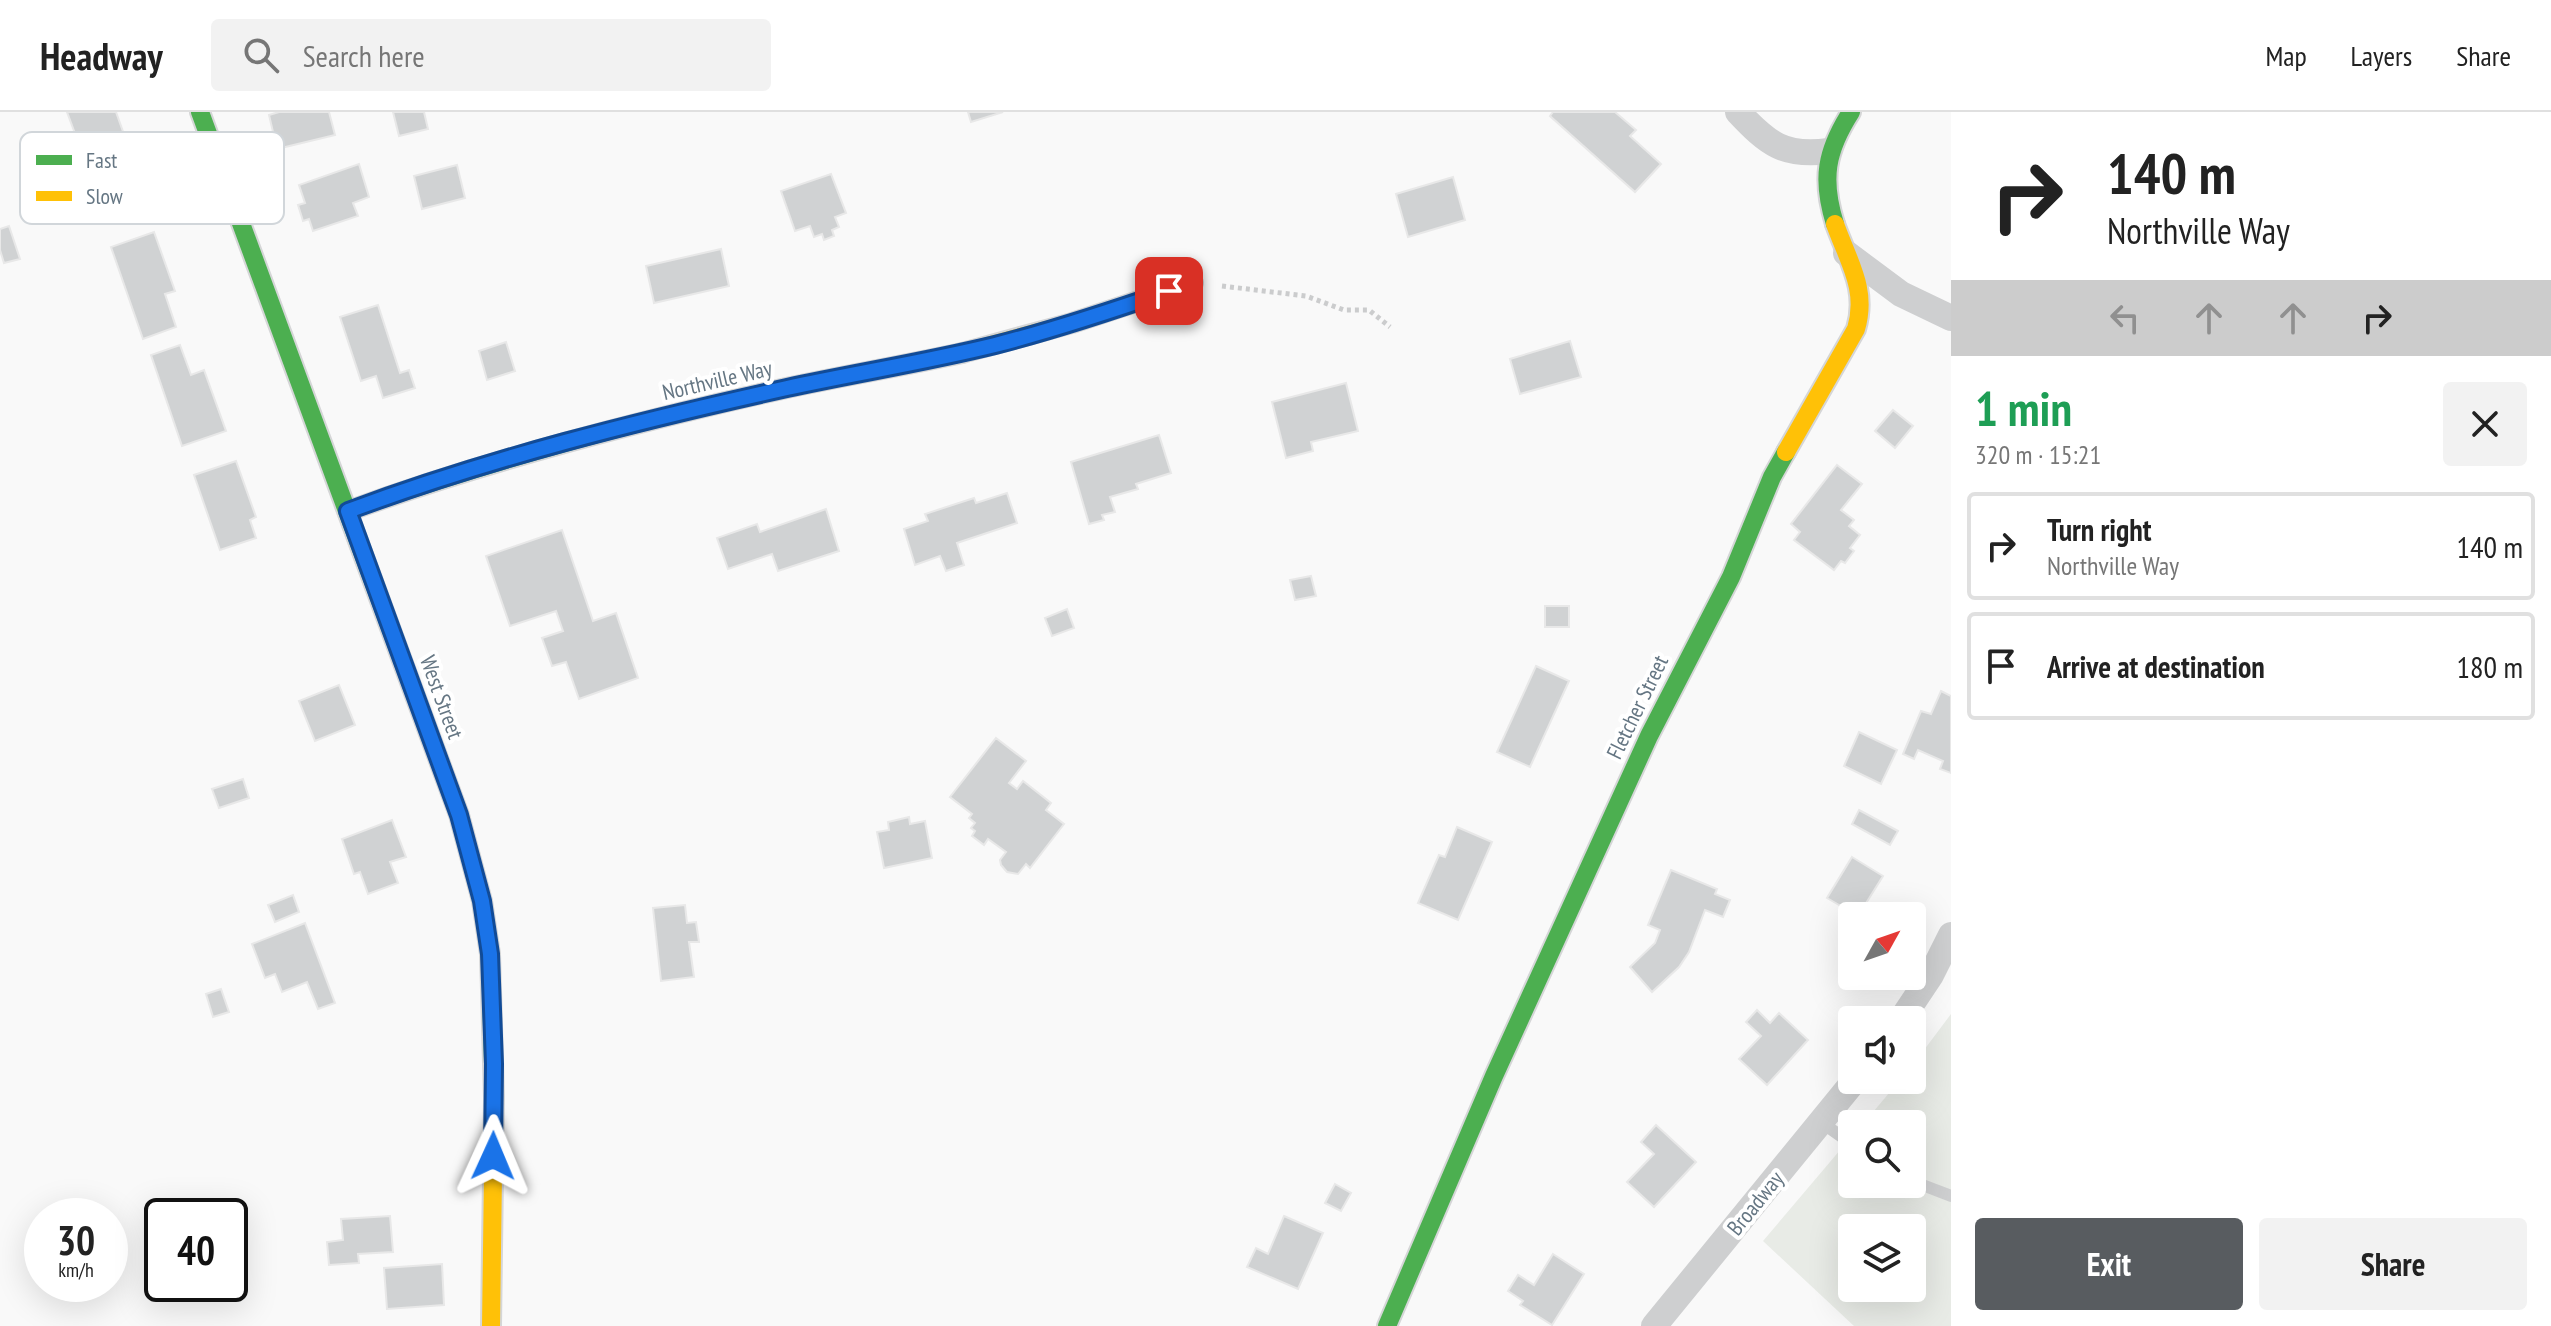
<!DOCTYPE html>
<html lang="en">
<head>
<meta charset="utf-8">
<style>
  :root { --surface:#fff; --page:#f2f2f2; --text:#222; --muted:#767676; --line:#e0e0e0; --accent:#585c60 }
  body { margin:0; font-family:"PT Sans Narrow",sans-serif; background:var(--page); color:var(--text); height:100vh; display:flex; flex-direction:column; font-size:30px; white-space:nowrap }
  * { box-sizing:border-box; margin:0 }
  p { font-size:26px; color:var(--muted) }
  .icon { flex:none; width:44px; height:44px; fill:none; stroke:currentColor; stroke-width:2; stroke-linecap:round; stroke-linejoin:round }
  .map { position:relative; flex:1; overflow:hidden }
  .details { display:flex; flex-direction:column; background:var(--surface); width:600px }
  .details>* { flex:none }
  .banner { background:#fff; color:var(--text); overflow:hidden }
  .needle { width:52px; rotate:50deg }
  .controls { position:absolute; left:1838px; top:790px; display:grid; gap:16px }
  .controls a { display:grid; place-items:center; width:88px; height:88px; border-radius:8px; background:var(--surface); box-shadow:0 8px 32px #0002; font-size:40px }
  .speed { position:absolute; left:24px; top:1086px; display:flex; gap:16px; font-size:40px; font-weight:700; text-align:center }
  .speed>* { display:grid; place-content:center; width:104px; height:104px; border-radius:50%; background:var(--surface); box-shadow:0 8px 32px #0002; line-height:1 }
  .speed small { font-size:20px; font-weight:400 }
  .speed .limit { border:4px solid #111; border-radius:12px; background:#fff; color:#111 }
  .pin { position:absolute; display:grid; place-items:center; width:68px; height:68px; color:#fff; margin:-34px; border-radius:16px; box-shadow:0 4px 12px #0006 }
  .me { position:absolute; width:88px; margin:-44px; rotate:1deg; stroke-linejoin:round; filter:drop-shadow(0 0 6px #0008) }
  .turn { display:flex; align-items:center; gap:28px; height:168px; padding:0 24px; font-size:36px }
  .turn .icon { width:104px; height:104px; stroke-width:2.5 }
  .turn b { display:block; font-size:56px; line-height:68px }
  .lanes { display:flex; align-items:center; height:76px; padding:0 24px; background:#0003; justify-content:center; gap:40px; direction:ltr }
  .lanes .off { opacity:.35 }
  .round { display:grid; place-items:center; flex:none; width:84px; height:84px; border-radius:8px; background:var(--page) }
  .overview { display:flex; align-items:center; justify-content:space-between; height:136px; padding:0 24px }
  h1 { font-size:48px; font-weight:600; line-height:60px; color:#1e9e55 }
  .primary-button { display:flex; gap:16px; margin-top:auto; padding:16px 24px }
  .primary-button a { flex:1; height:92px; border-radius:8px; background:var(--accent); color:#fff; font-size:32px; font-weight:600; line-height:92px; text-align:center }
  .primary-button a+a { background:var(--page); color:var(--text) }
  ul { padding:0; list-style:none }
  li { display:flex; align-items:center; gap:24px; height:108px; margin:0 16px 12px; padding:0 8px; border:4px solid var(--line); border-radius:8px }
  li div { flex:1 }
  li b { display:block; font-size:30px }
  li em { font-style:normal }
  header { display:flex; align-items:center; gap:48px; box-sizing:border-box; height:112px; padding:0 40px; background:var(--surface); border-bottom:2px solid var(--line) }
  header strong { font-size:38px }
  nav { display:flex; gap:44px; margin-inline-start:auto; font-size:28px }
  .search { width:560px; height:72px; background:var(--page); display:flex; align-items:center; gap:20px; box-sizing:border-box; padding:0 28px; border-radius:8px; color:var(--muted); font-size:30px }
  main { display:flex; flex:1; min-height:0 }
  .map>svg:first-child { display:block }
</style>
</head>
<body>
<header>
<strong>Headway</strong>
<div class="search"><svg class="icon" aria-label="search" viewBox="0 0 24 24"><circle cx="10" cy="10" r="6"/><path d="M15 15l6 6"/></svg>Search here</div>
<nav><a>Map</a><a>Layers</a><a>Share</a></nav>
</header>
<main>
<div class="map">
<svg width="1951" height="1214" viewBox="0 0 1951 1214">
  <rect width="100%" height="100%" fill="#f9f9f9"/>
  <!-- green -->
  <path fill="#e8ebe6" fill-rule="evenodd" d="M1951,902V1214H1854L1763,1129L1852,1024V1072H1912V1012H1863L1900,968H1912V954ZM1852,1116H1912V1176H1852Z"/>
  <!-- building -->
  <g fill="#d0d2d3" stroke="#e8e8e8" stroke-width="2">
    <path d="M67,0H116L126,28L111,34L118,52L90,62Z"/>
    <path d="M279,0H329L335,23L277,37L269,3Z"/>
    <path d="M393,0H424L428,17L399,24Z"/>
    <path d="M968,0H1003L971,10Z"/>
    <path d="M1553,0H1615L1636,18L1630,24L1661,52L1635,80L1550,4Z"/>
    <path d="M359,52L369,85L353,91L358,104L313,119L309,107L303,109L298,93L305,91L299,73Z"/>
    <path d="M457,53L465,86L422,97L414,64Z"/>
    <path d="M831,62L846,101L835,105L839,115L832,118L834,124L824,128L822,122L814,125L810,114L795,119L781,79Z"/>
    <path d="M1453,65L1465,108L1408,125L1396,82Z"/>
    <path d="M9,114L20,147L4,151L0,138V117Z"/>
    <path d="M154,120L175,179L165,182L176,215L143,227L111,135Z"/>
    <path d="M721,137L729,174L654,191L646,154Z"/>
    <path d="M378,193L400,261L409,258L415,276L383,286L376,264L361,269L340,205Z"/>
    <path d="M1570,229L1581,265L1520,282L1510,247Z"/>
    <path d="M506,230L515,259L487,268L479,239Z"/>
    <path d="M180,233L191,263L204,258L226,319L182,334L151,243Z"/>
    <path d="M1346,271L1358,319L1311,330L1313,339L1286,346L1272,290Z"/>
    <path d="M1893,298L1913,314L1895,336L1875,319Z"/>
    <path d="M1159,323L1171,361L1136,372L1138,377L1110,385L1115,400L1102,403L1104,408L1089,412L1071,350Z"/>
    <path d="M236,349L256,405L250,408L256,426L220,438L194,363Z"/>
    <path d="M1837,353L1862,372L1841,398L1854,408L1849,414L1860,423L1850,436L1854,439L1845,451L1841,449L1834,458L1794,428L1800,420L1791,412Z"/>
    <path d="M1007,381L1017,411L957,431L964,453L946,459L940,444L915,453L904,417L928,409L925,402L974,386L976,391Z"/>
    <path d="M826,397L839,439L778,459L772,442L728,457L717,426L757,412L760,420Z"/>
    <path d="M562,418L593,509L616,501L638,566L579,587L566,550L552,554L542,526L563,519L556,499L510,514L486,444Z"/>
    <path d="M1311,464L1316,484L1295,488L1290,468Z"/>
    <rect x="1545" y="494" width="24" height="21"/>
    <path d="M1067,497L1074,516L1052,524L1045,506Z"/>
    <path d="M1536,554L1569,569L1530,655L1497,640Z"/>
    <path d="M339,573L355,613L315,629L299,589Z"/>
    <path d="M1941,579L1951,584V661L1940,657L1943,649L1918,638L1914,647L1903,642L1921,599L1931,602Z"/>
    <path d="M1859,620L1897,638L1881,672L1844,654Z"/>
    <path d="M996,626L1026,649L1009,671L1017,677L1023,669L1051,691L1046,698L1064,712L1030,756L1026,752L1018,762L1007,760L1001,753L1000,748L1006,740L988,727L984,733L972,724L975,719L971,716L975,711L969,706L972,702L950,685Z"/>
    <path d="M243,667L249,686L219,696L212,677Z"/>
    <path d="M1859,698L1898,719L1890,733L1852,712Z"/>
    <path d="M909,705L910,712L925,709L932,746L884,756L877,720L889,718L888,710Z"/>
    <path d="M392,708L406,745L390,750L398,771L368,782L360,760L354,762L342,727Z"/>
    <path d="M1457,715L1492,730L1458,808L1418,791L1439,743L1445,745Z"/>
    <path d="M1852,745L1883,764L1858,804L1827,786Z"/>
    <path d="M1671,758L1717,777L1715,782L1730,788L1723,805L1705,798L1689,840L1679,855L1652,880L1630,855L1655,831L1660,818L1648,813Z"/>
    <path d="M293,783L299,800L275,810L268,793Z"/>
    <path d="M685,793L687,811L696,810L699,830H689L694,865L661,869L653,796Z"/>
    <path d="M305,811L335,891L318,897L307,870L282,880L275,862L265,866L252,832Z"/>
    <path d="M221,877L229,900L213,905L206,882Z"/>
    <path d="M1757,898L1770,911L1779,901L1808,928L1767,973L1739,947L1761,924L1746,910Z"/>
    <path d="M1656,1013L1696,1050L1654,1095L1627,1070L1654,1042L1641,1030Z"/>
    <path d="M1335,1072L1351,1081L1341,1099L1325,1091Z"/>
    <path d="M390,1104L393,1140L358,1142L359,1151L329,1153L327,1130L343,1128L341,1107Z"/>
    <path d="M1284,1104L1323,1121L1298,1177L1247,1155L1256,1136L1268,1142Z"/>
    <path d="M1553,1142L1584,1162L1552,1213L1520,1193L1523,1189L1508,1179L1518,1163L1534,1173Z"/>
    <path d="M442,1152L444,1193L387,1197L384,1156Z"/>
  </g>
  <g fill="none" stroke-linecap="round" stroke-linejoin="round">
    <defs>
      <g id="fast">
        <path d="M200,0L459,703L482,789L490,842L494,986"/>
        <path d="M1835,112C1821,67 1826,39 1851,0"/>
        <path d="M348,399C490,348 635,310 782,277C842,264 902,254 962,241"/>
        <path d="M1387,1214L1494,964L1649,624L1731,465L1772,365L1786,340"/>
      </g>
      <g id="slow">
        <path d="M962,241L1072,211L1193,171"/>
        <path d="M1786,340L1856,217C1868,177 1848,149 1835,112"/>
        <path d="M491,1214L494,986"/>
      </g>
    </defs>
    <!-- fast casing -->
    <use href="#fast" stroke="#d5d6d7" stroke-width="22"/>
    <!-- slow casing -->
    <use href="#slow" stroke="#d5d6d7" stroke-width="22"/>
    <!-- path -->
    <path stroke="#cbcccd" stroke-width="5" stroke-dasharray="4 4" stroke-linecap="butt" d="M1222,174L1306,184L1344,198H1369L1390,215"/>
    <!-- lane -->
    <g stroke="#cecfd0" stroke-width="12">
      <path d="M1821,1010L1852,1032"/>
      <path d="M1912,1069L1951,1084"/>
    </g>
    <!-- street -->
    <g stroke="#cecfd0" stroke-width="26">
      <path d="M1738,0C1768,32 1784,45 1829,39"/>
      <path d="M1846,141L1901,182L1951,206"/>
      <path d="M1901,908L1931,863L1951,823"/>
      <path d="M1654,1214L1855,968"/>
    </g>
    <!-- fast -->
    <use href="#fast" stroke="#4caf50" stroke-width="18"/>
    <!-- slow -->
    <use href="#slow" stroke="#ffc107" stroke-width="18"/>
  </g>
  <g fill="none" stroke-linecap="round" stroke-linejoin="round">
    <defs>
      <path id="route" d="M493,1044L494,952L490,842L482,789L459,703L348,399C490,346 638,309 787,276C856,261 926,250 995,233C1054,218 1111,199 1169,179"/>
    </defs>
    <!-- route casing -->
    <use href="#route" stroke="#114b97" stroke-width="20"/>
    <!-- route -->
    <use href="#route" stroke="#1a73e8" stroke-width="14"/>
  </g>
  <g text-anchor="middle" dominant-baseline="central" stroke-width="8" stroke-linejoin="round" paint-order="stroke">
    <!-- street labels -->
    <g font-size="22" fill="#657683" stroke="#fff">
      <text transform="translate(717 268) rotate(-13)">Northville Way</text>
      <text transform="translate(442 585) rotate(70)">West Street</text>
      <text transform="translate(1637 595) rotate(-64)">Fletcher Street</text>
      <text transform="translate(1755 1091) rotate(-51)">Broadway</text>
    </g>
  </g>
  <!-- legend -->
  <rect x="20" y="20" width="264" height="92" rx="12" fill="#fff" stroke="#d1d6da" stroke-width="2"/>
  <rect x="36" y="43" width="36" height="10" fill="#4caf50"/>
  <rect x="36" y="79" width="36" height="10" fill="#ffc107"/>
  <g font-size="22" fill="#657683">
    <text x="86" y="56">Fast</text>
    <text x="86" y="92">Slow</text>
  </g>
</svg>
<div class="controls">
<a><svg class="needle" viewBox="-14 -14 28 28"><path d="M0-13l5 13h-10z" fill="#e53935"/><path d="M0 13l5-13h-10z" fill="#767676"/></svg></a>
<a><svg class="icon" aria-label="sound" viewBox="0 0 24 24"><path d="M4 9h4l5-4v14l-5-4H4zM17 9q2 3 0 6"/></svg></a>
<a><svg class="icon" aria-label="search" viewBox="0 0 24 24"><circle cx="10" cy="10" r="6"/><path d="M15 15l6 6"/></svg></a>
<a><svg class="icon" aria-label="layers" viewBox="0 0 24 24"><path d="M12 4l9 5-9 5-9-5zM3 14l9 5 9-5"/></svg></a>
</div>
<div class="speed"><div>30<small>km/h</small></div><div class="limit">40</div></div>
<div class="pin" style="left:1169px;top:179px;background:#d93025"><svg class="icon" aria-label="arrive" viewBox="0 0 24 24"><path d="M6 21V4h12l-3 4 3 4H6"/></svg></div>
<svg class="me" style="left:493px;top:1044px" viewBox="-20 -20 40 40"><path d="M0-17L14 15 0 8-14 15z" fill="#1a73e8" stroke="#fff" stroke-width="4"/></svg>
</div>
<section class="details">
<div class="banner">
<div class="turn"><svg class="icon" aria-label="right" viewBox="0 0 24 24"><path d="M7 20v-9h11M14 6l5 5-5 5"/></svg><div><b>140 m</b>Northville Way</div></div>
<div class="lanes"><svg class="icon off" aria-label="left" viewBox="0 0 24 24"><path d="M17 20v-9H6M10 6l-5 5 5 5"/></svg><svg class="icon off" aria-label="ahead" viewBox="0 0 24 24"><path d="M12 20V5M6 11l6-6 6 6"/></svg><svg class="icon off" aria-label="ahead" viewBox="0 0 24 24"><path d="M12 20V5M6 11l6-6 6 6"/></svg><svg class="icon" aria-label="right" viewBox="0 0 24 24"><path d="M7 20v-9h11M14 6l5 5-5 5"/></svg></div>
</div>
<div class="overview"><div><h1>1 min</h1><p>320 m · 15:21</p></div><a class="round"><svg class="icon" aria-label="close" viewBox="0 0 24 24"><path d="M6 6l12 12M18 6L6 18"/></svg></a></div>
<ul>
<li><svg class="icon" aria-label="right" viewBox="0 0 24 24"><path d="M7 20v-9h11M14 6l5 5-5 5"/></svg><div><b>Turn right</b><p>Northville Way</p></div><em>140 m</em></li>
<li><svg class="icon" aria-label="arrive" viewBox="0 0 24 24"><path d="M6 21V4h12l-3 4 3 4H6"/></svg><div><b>Arrive at destination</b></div><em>180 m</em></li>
</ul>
<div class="primary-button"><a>Exit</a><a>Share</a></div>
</section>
</main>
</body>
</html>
